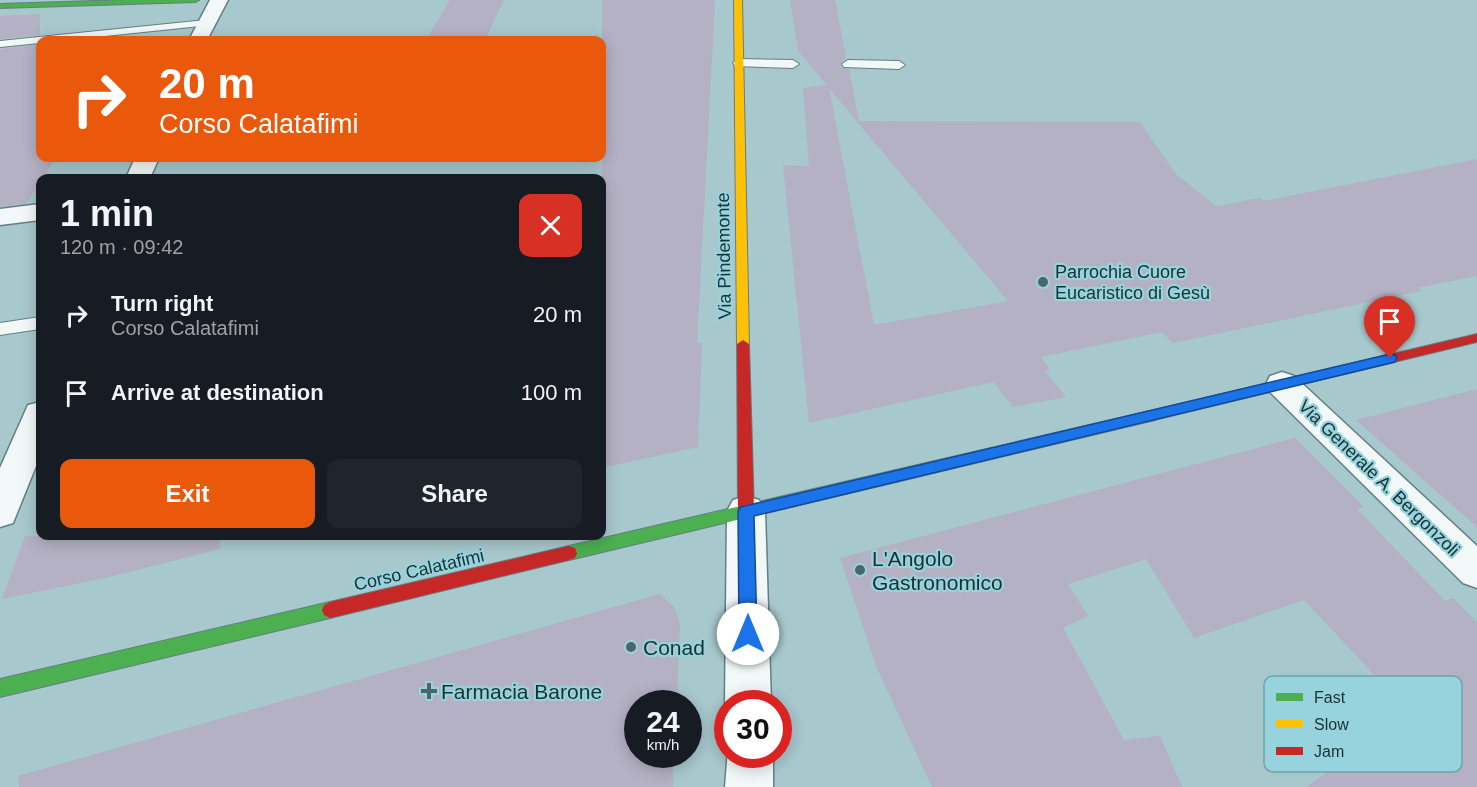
<!DOCTYPE html>
<html lang="en">
<head>
<meta charset="utf-8">
<style>
  :root { --surface:#171b24; --page:#20242c; --text:#f1f3f6; --muted:#9ea1a6; --accent:#ea580c }
  body { margin:0; font-family:Helvetica,sans-serif; background:var(--page); color:var(--text); height:100vh; display:flex; flex-direction:column; font-size:22px; white-space:nowrap }
  * { box-sizing:border-box; margin:0 }
  p { font-size:20px; color:var(--muted) }
  .icon { flex:none; width:33px; height:33px; fill:none; stroke:currentColor; stroke-width:2; stroke-linecap:round; stroke-linejoin:round }
  .map { position:relative; flex:1; overflow:hidden }
  .sheet { position:absolute; left:36px; top:174px; width:570px; height:366px; display:flex; flex-direction:column; background:var(--surface); border-radius:12px; box-shadow:0 3px 15px #0003 }
  .sheet>* { flex:none }
  .top-card { position:absolute; left:36px; top:36px; width:570px; height:126px; border-radius:12px; box-shadow:0 3px 15px #0003; background:#ea580c; color:#fff; overflow:hidden }
  .speed { position:absolute; left:624px; top:690px; display:flex; gap:12px; font-size:30px; font-weight:700; text-align:center }
  .speed>* { display:grid; place-content:center; width:78px; height:78px; border-radius:50%; background:var(--surface); box-shadow:0 3px 15px #0003; line-height:1 }
  .speed small { font-size:15px; font-weight:400 }
  .speed .limit { border:9px solid #d22; background:#fff; color:#111 }
  .pin { position:absolute; display:grid; place-items:center; width:51px; height:51px; color:#fff; margin:-62px -26px; border-radius:50% 50% 50% 0; rotate:-45deg; box-shadow:0 0 6px #0007 }
  .pin .icon { rotate:45deg }
  .me { position:absolute; width:66px; margin:-33px; rotate:0deg; stroke-linejoin:round; filter:drop-shadow(0 0 4px #0008) }
  .turn { display:flex; align-items:center; gap:21px; height:126px; padding:0 24px; font-size:27px }
  .turn .icon { width:78px; height:78px; stroke-width:2.5 }
  .turn b { display:block; font-size:42px; line-height:51px }
  .round { display:grid; place-items:center; flex:none; width:63px; height:63px; border-radius:12px; background:var(--page) }
  .head { display:flex; align-items:center; justify-content:space-between; height:102px; padding:0 24px }
  h1 { font-size:36px; font-weight:800; line-height:45px }
  .primary-button { display:flex; gap:12px; margin-top:auto; padding:12px 24px }
  .primary-button a { flex:1; height:69px; border-radius:12px; background:var(--accent); color:#fff; font-size:24px; font-weight:800; line-height:69px; text-align:center }
  .primary-button a+a { background:var(--page); color:var(--text) }
  ul { padding:0; list-style:none }
  li { display:flex; align-items:center; gap:18px; height:78px; padding:0 24px }
  li div { flex:1 }
  li b { display:block; font-size:22px }
  li em { font-style:normal }
  .map>svg:first-child { display:block }
</style>
</head>
<body>
<div class="map">
<svg width="1477" height="787" viewBox="0 0 1477 787">
  <rect width="100%" height="100%" fill="#a7c8cd"/>
  <!-- building -->
  <g fill="#b3b1c3" fill-rule="evenodd">
    <path d="M450,0H504L485,40H426Z"/>
    <path d="M602,0H715L697,343H702L698,447L602,468Z"/>
    <path d="M790,0H835L846,58L840,64L842,68L849,69L859,121L1140,122L1176,174L1216,206L1260,198L1264,201L1477,159V276L1417,288L1421,291L1173,343L1162,332L1041,357L1050,370L1045,371L1066,397L1013,407L993,382L809,423L783,165L809,166L803,88L827,85L798,51ZM829,88L859,124L1008,301L874,325Z"/>
    <path d="M40,14V35L0,39V16Z"/>
    <path d="M40,45V158H56L26,204L0,207V49Z"/>
    <path d="M1477,389V527L1356,420Z"/>
    <path d="M1295,438L1364,507L1357,509L1445,601L1453,598L1477,622V787H1306L1410,713L1304,600L1194,638L1146,559L1068,584L1088,616L1063,628L1124,740L1160,736L1182,787H932L876,666L840,558Z"/>
    <path d="M25,536H219L220,549L110,577L2,599Z"/>
    <path d="M660,594L675,608L680,624L677,704H638V754H674L673,787H19L18,776Z"/>
  </g>
  <g fill="none" stroke-linecap="round" stroke-linejoin="round">
    <defs>
      <g id="lane">
        <path d="M206,20L210,21V25L67,40H40V43L0,47V41Z"/>
        <path d="M739,59L793,60L799,64L793,68L735,66L733,63Z"/>
        <path d="M848,60L899,61L905,65L899,69L844,67L842,64Z"/>
        <path d="M40,317V329L0,335V323Z"/>
      </g>
      <g id="street">
        <path d="M210,0H228L207,40H189Z"/>
        <path d="M135,158H159L150,178H126Z"/>
        <path d="M40,204V220L0,225V209Z"/>
        <path d="M1282,372L1294,376L1477,546V588L1463,583L1270,392L1266,384L1270,376Z"/>
        <path d="M40,402V456L13,523L0,527V468L28,405Z"/>
        <path d="M746,496L759,500L765,511L771,704H728V709L725,704L727,511L733,500Z"/>
        <path d="M728,749V754H773V787H725Z"/>
      </g>
      <g id="fast">
        <path d="M125,0H199L195,2L0,8V4Z"/>
        <path d="M896,470L901,472L903,476L901,480L896,482L569,560L563,558L561,553L563,548L569,546Z"/>
        <path d="M330,602L336,605L338,610L336,615L330,618L0,697V679Z"/>
      </g>
      <g id="slow">
        <path d="M734,0H742L749,344L743,348L737,344Z"/>
        <path d="M1150,411L1155,412L1157,416L1155,420L896,482L891,480L889,476L891,472L896,470Z"/>
      </g>
      <g id="jam">
        <path d="M1477,334V342L1150,421L1145,420L1143,416L1145,412L1150,411Z"/>
        <path d="M743,340L749,344L754,511L751,515L746,517L741,515L738,511L737,344Z"/>
        <path d="M569,546L575,548L577,553L575,558L569,560L330,618L324,615L322,610L324,605L330,602Z"/>
      </g>
    </defs>
    <!-- lane casing -->
    <use href="#lane" stroke="#647f83" stroke-width="2"/>
    <!-- street casing -->
    <use href="#street" stroke="#647f83" stroke-width="3"/>
    <!-- fast casing -->
    <use href="#fast" stroke="#647f83" stroke-width="2"/>
    <!-- slow casing -->
    <use href="#slow" stroke="#647f83" stroke-width="2"/>
    <!-- jam casing -->
    <use href="#jam" stroke="#647f83" stroke-width="2"/>
    <!-- lane -->
    <use href="#lane" fill="#f2f7f8" fill-rule="evenodd"/>
    <!-- street -->
    <use href="#street" fill="#f2f7f8" fill-rule="evenodd"/>
    <!-- fast -->
    <use href="#fast" fill="#4caf50" fill-rule="evenodd"/>
    <!-- slow -->
    <use href="#slow" fill="#ffc107" fill-rule="evenodd"/>
    <!-- jam -->
    <use href="#jam" fill="#c62828" fill-rule="evenodd"/>
  </g>
  <!-- route -->
  <path fill="#1a73e8" stroke="#114b97" stroke-width="1.5" d="M1390,354L1395,355L1397,358L1395,362L754,516L757,634L754,640L748,642L742,640L739,634L738,511L741,507Z"/>
  <!-- markers -->
  <g fill="#4a666a" stroke="#97d3dd" stroke-width="2">
    <circle cx="1043" cy="282" r="6"/>
    <circle cx="860" cy="570" r="6"/>
    <circle cx="631" cy="647" r="6"/>
    <path d="M426 682h6v6h6v6h-6v6h-6v-6h-6v-6h6z"/>
  </g>
  <g text-anchor="middle" dominant-baseline="central" stroke-width="4.5" stroke-linejoin="round" paint-order="stroke">
    <!-- street labels -->
    <g font-size="18" fill="#183135" stroke="#97d3dd">
      <text transform="translate(724 256) rotate(-91)">Via Pindemonte</text>
      <text transform="translate(1379 478) rotate(44)">Via Generale A. Bergonzoli</text>
      <text transform="translate(419 570) rotate(-13)">Corso Calatafimi</text>
    </g>
    <!-- poi labels -->
    <g font-size="18" fill="#183135" stroke="#97d3dd" text-anchor="start">
      <text x="1055" y="272">Parrochia Cuore<tspan x="1055" dy="21">Eucaristico di Gesù</tspan></text>
    </g>
    <!-- near-poi labels -->
    <g font-size="21" fill="#183135" stroke="#97d3dd" text-anchor="start">
      <text x="872" y="558">L'Angolo<tspan x="872" dy="24">Gastronomico</tspan></text>
      <text x="643" y="647">Conad</text>
      <text x="441" y="691">Farmacia Barone</text>
    </g>
  </g>
  <!-- legend -->
  <rect x="1264" y="676" width="198" height="96" rx="9" fill="#97d3dd" stroke="#71a2ab" stroke-width="1.5"/>
  <rect x="1276" y="693" width="27" height="8" fill="#4caf50"/>
  <rect x="1276" y="720" width="27" height="8" fill="#ffc107"/>
  <rect x="1276" y="747" width="27" height="8" fill="#c62828"/>
  <g font-size="16" fill="#183135">
    <text x="1314" y="703">Fast</text>
    <text x="1314" y="730">Slow</text>
    <text x="1314" y="757">Jam</text>
  </g>
</svg>
<div class="speed"><div>24<small>km/h</small></div><div class="limit">30</div></div>
<div class="pin" style="left:1390px;top:358px;background:#d93025"><svg class="icon" aria-label="arrive" viewBox="0 0 24 24"><path d="M6 21V4h12l-3 4 3 4H6"/></svg></div>
<svg class="me" style="left:748px;top:634px" viewBox="-20 -20 40 40"><circle r="19" fill="#fff"/><path d="M0-13L10 11 0 6-10 11z" fill="#1a73e8"/></svg>
<div class="top-card">
<div class="turn"><svg class="icon" aria-label="right" viewBox="0 0 24 24"><path d="M7 20v-9h11M14 6l5 5-5 5"/></svg><div><b>20 m</b>Corso Calatafimi</div></div>
</div>
<section class="sheet">
<div class="head"><div><h1>1 min</h1><p>120 m · 09:42</p></div><a class="round" style="background:#d93025;color:#fff"><svg class="icon" aria-label="close" viewBox="0 0 24 24"><path d="M6 6l12 12M18 6L6 18"/></svg></a></div>
<ul>
<li><svg class="icon" aria-label="right" viewBox="0 0 24 24"><path d="M7 20v-9h11M14 6l5 5-5 5"/></svg><div><b>Turn right</b><p>Corso Calatafimi</p></div><em>20 m</em></li>
<li><svg class="icon" aria-label="arrive" viewBox="0 0 24 24"><path d="M6 21V4h12l-3 4 3 4H6"/></svg><div><b>Arrive at destination</b></div><em>100 m</em></li>
</ul>
<div class="primary-button"><a>Exit</a><a>Share</a></div>
</section>
</div>
</body>
</html>
